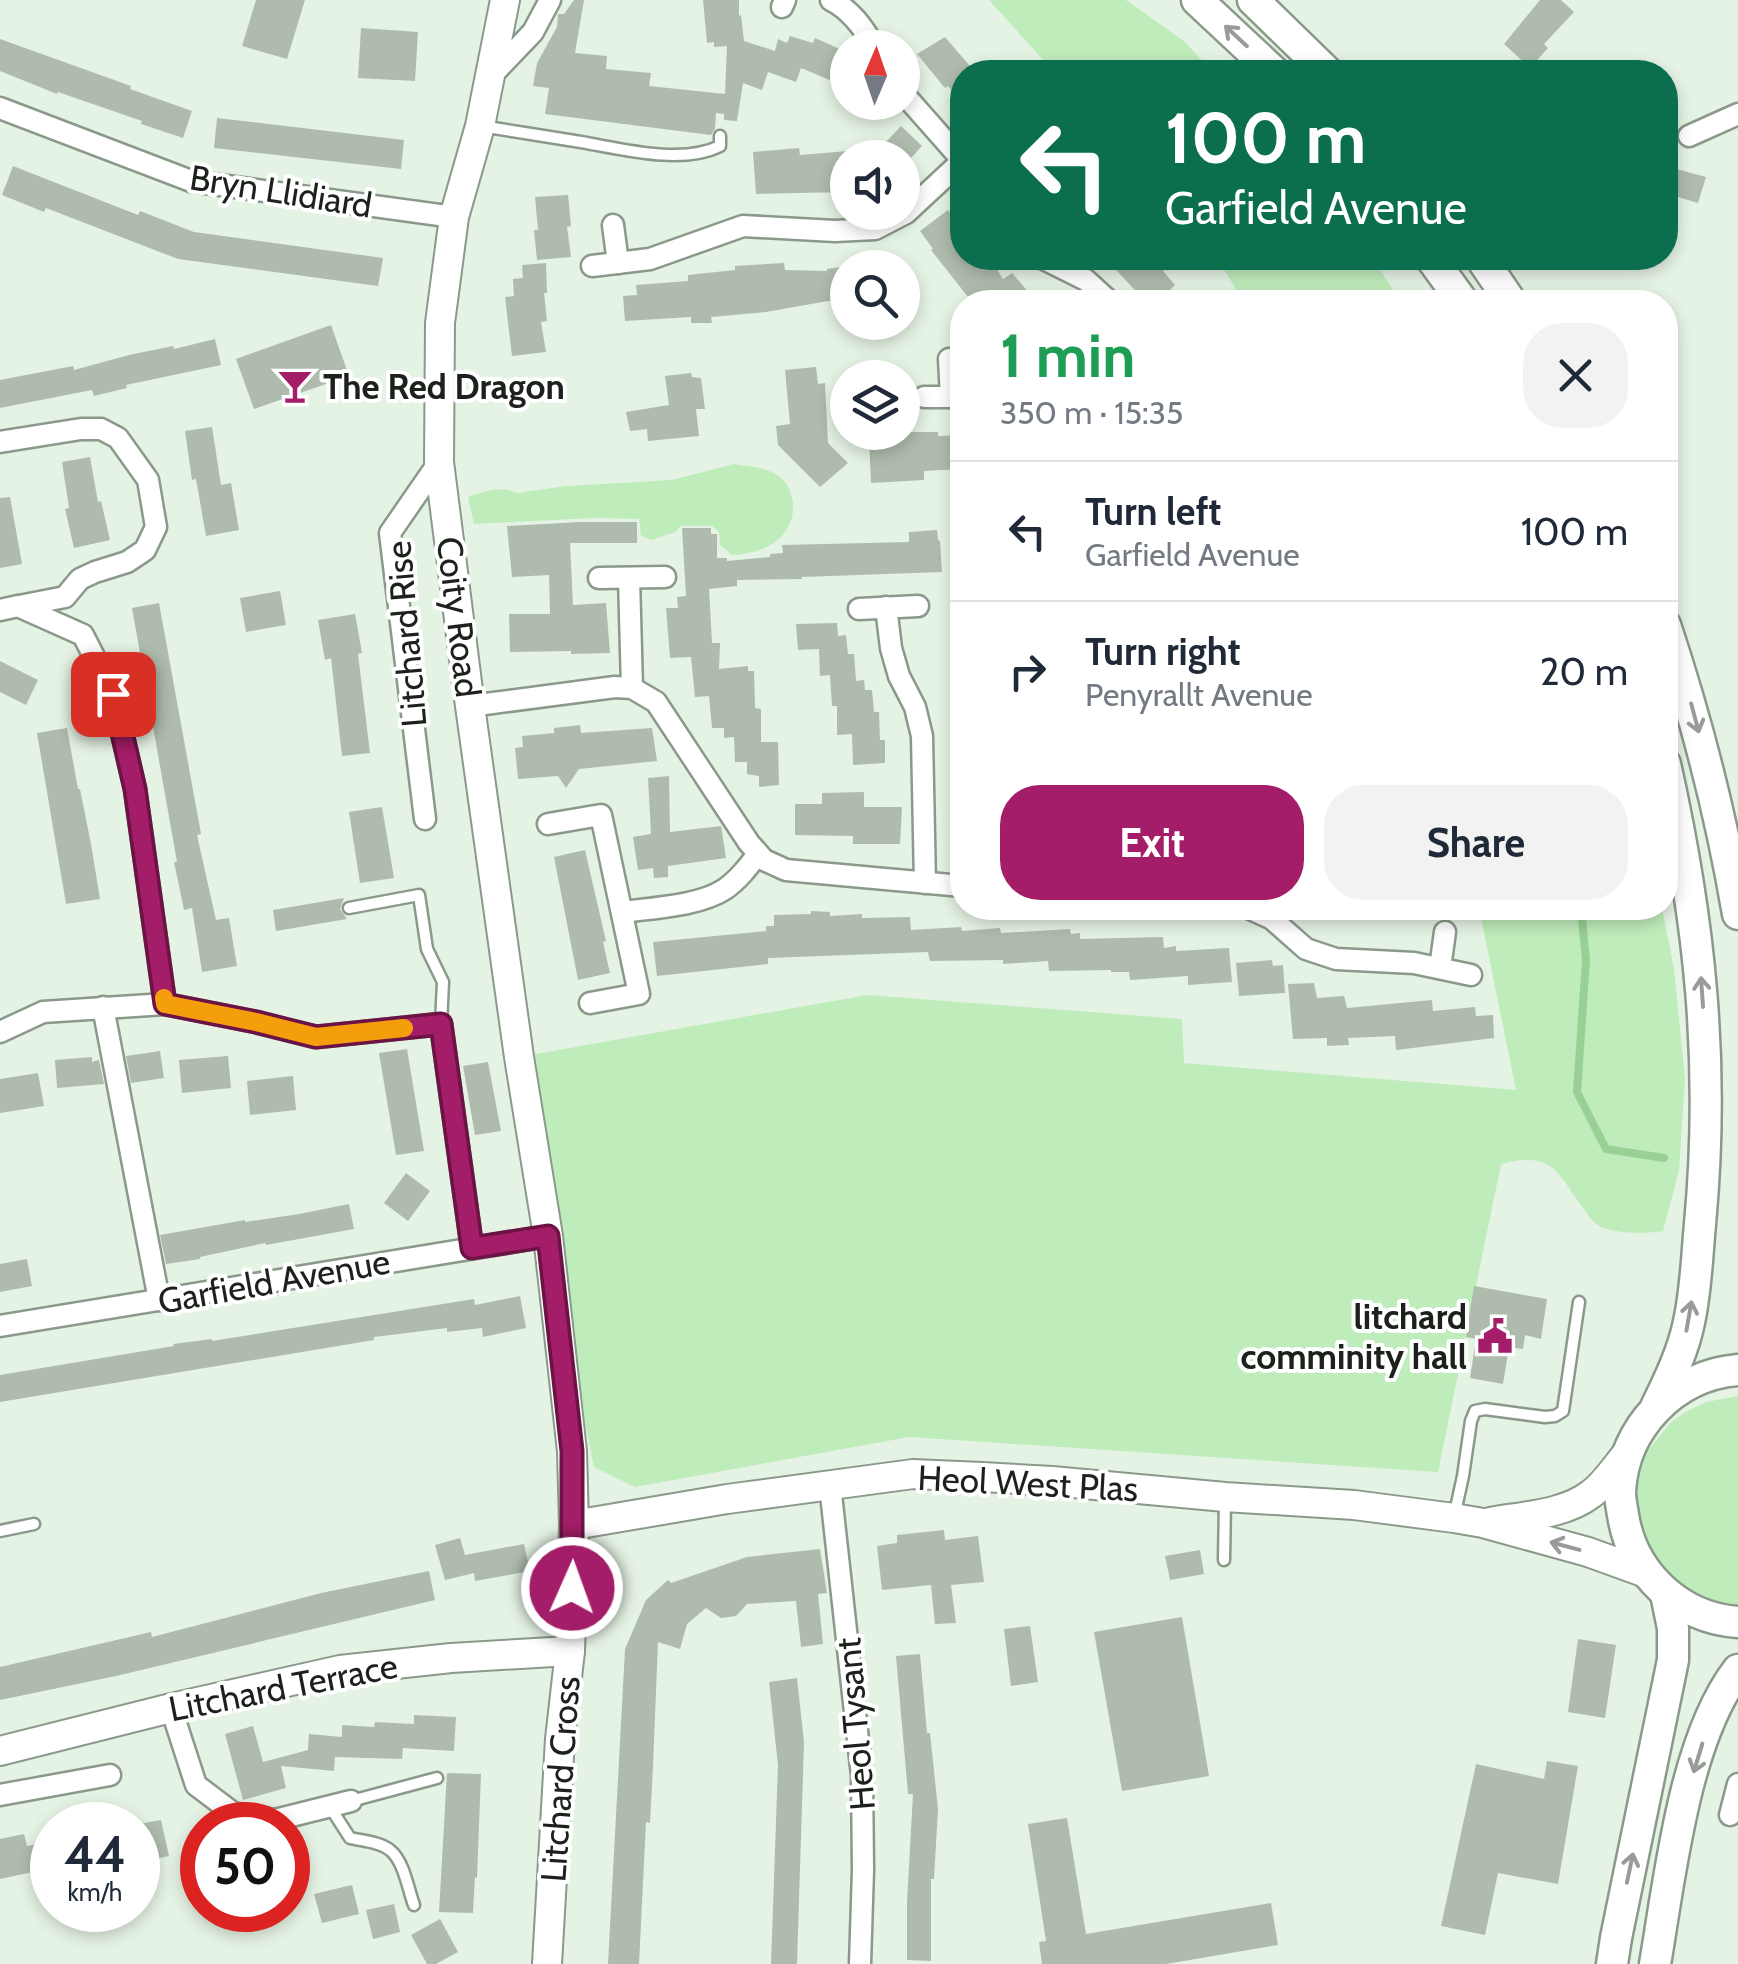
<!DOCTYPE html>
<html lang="en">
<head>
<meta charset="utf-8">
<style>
  :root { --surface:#fff; --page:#f2f2f3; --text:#1f2937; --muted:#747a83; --line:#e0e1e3; --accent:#a41d68 }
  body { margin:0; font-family:Cabin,sans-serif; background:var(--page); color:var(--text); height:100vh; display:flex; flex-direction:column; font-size:38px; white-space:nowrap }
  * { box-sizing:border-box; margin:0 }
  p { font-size:32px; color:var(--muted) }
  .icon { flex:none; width:55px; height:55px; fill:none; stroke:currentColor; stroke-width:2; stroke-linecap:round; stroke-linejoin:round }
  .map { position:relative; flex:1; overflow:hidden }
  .details { position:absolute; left:950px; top:290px; width:728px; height:630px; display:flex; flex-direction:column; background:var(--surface); border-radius:40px; box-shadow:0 5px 15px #0003 }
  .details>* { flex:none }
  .guide { position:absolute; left:950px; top:60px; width:728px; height:210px; border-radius:40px; box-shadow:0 5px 15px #0003; background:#0b6e4f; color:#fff; overflow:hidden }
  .needle { width:65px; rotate:2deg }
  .buttons { position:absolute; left:830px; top:30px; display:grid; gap:20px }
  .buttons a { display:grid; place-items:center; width:90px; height:90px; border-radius:50%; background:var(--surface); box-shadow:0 5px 15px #0003; font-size:50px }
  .speed { position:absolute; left:30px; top:1802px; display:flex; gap:20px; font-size:50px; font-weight:700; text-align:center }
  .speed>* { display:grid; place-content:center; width:130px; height:130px; border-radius:50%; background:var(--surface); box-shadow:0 5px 15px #0003; line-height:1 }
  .speed small { font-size:25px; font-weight:400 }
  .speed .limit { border:15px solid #d22; background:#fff; color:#111 }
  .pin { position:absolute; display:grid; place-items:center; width:85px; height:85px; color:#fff; margin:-42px; border-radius:20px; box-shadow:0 5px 15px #0006 }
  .me { position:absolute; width:110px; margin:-55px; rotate:2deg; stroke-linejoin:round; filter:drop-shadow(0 0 8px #0008) }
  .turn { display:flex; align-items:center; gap:35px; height:210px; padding:0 50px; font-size:45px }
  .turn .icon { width:130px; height:130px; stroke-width:2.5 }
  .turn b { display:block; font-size:70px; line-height:85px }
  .round { display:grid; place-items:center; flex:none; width:105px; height:105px; border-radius:40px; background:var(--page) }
  .headline { display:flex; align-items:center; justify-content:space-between; height:170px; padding:0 50px }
  h1 { font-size:60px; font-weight:800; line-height:75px; color:#1e9e55 }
  .primary-button { display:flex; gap:20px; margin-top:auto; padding:20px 50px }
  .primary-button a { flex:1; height:115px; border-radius:40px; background:var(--accent); color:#fff; font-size:40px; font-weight:800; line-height:115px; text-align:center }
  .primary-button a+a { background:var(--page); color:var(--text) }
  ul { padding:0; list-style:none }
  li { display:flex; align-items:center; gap:30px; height:140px; padding:0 50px; border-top:2px solid var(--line) }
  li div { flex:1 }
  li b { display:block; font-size:38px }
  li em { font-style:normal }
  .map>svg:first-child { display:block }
</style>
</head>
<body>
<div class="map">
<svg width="1738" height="1964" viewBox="0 0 1738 1964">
  <rect width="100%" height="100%" fill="#e5f3e4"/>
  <!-- green -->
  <g fill="#bfecbb">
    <path d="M989,0H1126L1185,42L1213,72H1054Z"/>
    <path d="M1217,258H1372L1401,302H1244Z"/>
    <path d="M734,464C749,467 768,467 780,477C788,483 793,496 793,505C794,539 763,554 732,555L720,545L719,532L712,526H680L676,532L651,540L641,536L639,519L594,518L474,524L468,497C484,492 501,485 517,493L566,486L672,480Z"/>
    <path d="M1479,908H1662L1674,969L1685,1078L1679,1171L1663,1231C1646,1234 1614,1234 1599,1226C1593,1223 1587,1213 1583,1208C1556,1171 1553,1151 1501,1164L1438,1472L909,1437L635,1487L594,1467L548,1236L519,1057L867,995L1182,1019L1184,1063L1516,1090Z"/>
    <path d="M1738,1396V1612L1717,1609L1667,1582L1637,1531L1634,1492L1646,1453L1671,1422L1687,1411L1706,1402Z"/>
  </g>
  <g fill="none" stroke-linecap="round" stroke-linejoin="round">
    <!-- stream -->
    <path stroke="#99d095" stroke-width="8" d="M1581,908L1586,960L1577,1092L1606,1149L1664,1158"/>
  </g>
  <!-- building -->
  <g fill="#afbcad">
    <path d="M256,0H305L287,59L242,46Z"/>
    <path d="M574,0H584L575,53L607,56L606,69L651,73L649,86L725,94L727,46L714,47V42L707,43L703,0H739V16L741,15L744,41L775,51L778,39L787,43L790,36L813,43L815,38L844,51L832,81L801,68L796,82L768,72L762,90L743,83L737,121L724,120V114L716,113L715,129L711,135L545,114L549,88L533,86L537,63L557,27L558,14H564Z"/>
    <path d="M1540,0H1561L1574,12L1544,44L1548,48L1530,68L1504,44Z"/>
    <path d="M361,28L418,32L415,81L358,78Z"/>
    <path d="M945,37L975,72H962V105L948,86L945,88L917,54Z"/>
    <path d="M0,39L131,86L130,89L192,111L183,138L141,124L142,121L58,92L57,94L0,71Z"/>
    <path d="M217,118L404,140L401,169L214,148Z"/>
    <path d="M901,126L922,146L911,158H871Z"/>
    <path d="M799,148L800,155L848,151V192L756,194L753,152Z"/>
    <path d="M13,166L138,215L140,211L194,232L383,258L378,286L178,259L46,208L44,212L2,195Z"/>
    <path d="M1665,166L1706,177L1698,203L1665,193Z"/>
    <path d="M568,195L571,226L567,227L571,257L537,260L534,230H538L535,197Z"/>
    <path d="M948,210L962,229V258H990L1003,279L1012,273L1037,302H972L931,250L933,249L920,231Z"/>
    <path d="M1105,258H1179L1163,271L1175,285L1170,290L1180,302H1146Z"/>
    <path d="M546,263L547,293H544L547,321L541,322L546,352L512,356L505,297L514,296L513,279L523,278L522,265Z"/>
    <path d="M784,263L785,270L827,271V269L848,266V301H828L766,312L711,317L712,323H691V317L625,321L623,296L637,295L636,285L688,281V275L735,270V266Z"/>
    <path d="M331,325L349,376L254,409L236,359Z"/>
    <path d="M215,339L221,365L126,385L127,388L94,396L92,390L0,408V380L73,366L74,370L129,355L173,346L174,349Z"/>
    <path d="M816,367L818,384L825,383L828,443L848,463L820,487L778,445L776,426L790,424L785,370Z"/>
    <path d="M691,373L692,377L701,378L705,409H696L699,436L648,441L647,429L630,431L626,412L669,405L665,376Z"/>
    <path d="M212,427L221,485L231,483L239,530L206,536L196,479L192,480L185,431Z"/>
    <path d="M885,432H938V436L962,435V469L924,471V480L871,483L869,438L886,437Z"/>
    <path d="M90,457L98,502L101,501L110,540L74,548L65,509L69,508L62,462Z"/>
    <path d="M10,497L22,564L0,568V498Z"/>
    <path d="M581,522H637V543H570L573,605L606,603L610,653L571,654V651L510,652L509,614H550L549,575L512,577L507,526Z"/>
    <path d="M682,528H711V534H717V558H727V561L770,557V554L783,553L782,545L909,542V532L937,530L938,540L940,541L942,572L802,577V579L737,580V586L709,589L712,643H720L719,669L748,666V671H754L755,708L761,709V742H778L779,785L759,787V776L747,774V762H735L734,737L724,738V728H712L709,696L695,697L691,657L670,658L666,608H678L677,597L686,596Z"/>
    <path d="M280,591L286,625L246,632L240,598Z"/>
    <path d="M159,603L201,834L197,835L216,920L229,918L237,966L202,972L192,908L184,910L174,862H177L132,608Z"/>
    <path d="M355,614L362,653L358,654L370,753L342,756L331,658L325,660L318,620Z"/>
    <path d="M837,623L838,636L846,635L848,654H854L856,681L864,680L865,690H872L874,712H879L880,740H885V763L853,765L852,734L837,735V706H832L830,675L820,676L819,649L798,650L796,624Z"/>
    <path d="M0,661L38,680L26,705L0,692Z"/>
    <path d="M580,725L581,733L652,728L657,761L579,769L566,788L558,776L518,779L515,748L523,747L522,736L554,733V728Z"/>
    <path d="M67,728L78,789H80L91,844L100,899L66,904L37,733Z"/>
    <path d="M669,776L670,832L721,826L726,858L668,866V877L654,878L653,868L638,870L633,837L651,834L648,778Z"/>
    <path d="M864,792V807H902L900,844H853V836L795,835V804H822V793Z"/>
    <path d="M382,807L394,878L360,883L349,812Z"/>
    <path d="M585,850L606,941L603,942L610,973L578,980L554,857Z"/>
    <path d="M344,898L340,909L347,919L276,931L273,910Z"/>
    <path d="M811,911L830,912V916L862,914V918L910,917L911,930L961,927L962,931L1000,928L1001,933L1070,929L1071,934L1080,933V939L1163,937L1164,948L1176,946V951L1229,948L1232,982L1188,985V976L1130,980L1129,972H1111V970L1049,971L1048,961L1003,964V960L930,961L928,952L768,958V964L657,976L653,942L766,931V926H774V915L811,914Z"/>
    <path d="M1272,960L1273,966L1283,965L1285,993L1239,996L1236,963Z"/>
    <path d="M1314,983L1317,998L1344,996L1347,1008L1432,1000L1433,1011L1475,1007L1476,1016L1493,1015L1494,1038L1396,1050L1395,1036L1348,1038L1349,1045L1327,1046V1038L1293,1039L1288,984Z"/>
    <path d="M407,1049L424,1151L396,1155L379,1053Z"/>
    <path d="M160,1051L164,1078L131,1083L126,1056Z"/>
    <path d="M228,1056L231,1088L182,1093L179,1060Z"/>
    <path d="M92,1057V1062L99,1060L104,1084L57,1088L55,1060Z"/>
    <path d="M488,1062L501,1131L475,1135L463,1066Z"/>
    <path d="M38,1073L44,1106L0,1113V1079Z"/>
    <path d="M293,1076L296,1110L250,1115L247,1081Z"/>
    <path d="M406,1173L430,1191L408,1221L384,1203Z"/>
    <path d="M349,1204L354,1229L266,1245L265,1243L200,1257V1259L166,1264L160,1235L245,1220V1222L299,1214Z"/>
    <path d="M27,1259L32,1286L0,1292V1264Z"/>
    <path d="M1474,1286L1547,1299L1541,1339L1525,1335L1523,1349L1509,1347L1503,1384L1470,1378L1476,1339L1466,1337Z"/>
    <path d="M520,1296L526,1328L483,1337L482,1328L447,1332V1328L374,1337V1340L0,1402V1375L174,1346L173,1344L212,1339V1341L474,1299L475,1305Z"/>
    <path d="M944,1530L945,1540L978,1536L984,1582L951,1585L956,1623L935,1624L931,1585L882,1590L877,1546L897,1543V1535Z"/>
    <path d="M460,1538L465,1555L524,1544L530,1571L475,1581L474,1573L445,1580L435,1545Z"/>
    <path d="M820,1549L827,1593L818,1594L823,1644L801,1647L796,1601L747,1604L736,1616L721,1618L706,1608L687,1624L680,1649L658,1642L653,1766L650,1823L646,1822L639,1964H608L625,1649L646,1600L668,1580L671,1583L747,1557Z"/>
    <path d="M1200,1550L1204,1574L1170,1580L1165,1556Z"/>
    <path d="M429,1571L435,1600L116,1676L0,1700V1667L151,1632L152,1637L321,1593Z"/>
    <path d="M1182,1617L1209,1776L1122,1791L1094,1632Z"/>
    <path d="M1030,1626L1038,1682L1011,1686L1004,1629Z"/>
    <path d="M1578,1639L1616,1645L1605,1718L1568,1712Z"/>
    <path d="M920,1654L927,1733H930L938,1809L934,1879H931V1961L907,1960V1902L913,1794H908L896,1656Z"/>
    <path d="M797,1678L804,1742L797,1964H771L778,1765L769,1682Z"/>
    <path d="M414,1715L456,1717L454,1751L403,1748L402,1759L335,1757L334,1771L281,1766L286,1788L243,1800L225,1734L253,1726L263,1762L308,1750L309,1734L342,1737V1725L374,1727L375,1722L414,1724Z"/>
    <path d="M1547,1761L1578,1766L1558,1884L1498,1873L1485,1935L1441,1926L1476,1764L1544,1779Z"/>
    <path d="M447,1773L481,1774L477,1878L475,1877L473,1913L439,1912Z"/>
    <path d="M1067,1818L1086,1934L1271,1903L1278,1945L1166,1964H1042L1039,1942L1046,1941L1028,1824Z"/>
    <path d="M161,1820L169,1856L138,1863V1824Z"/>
    <path d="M24,1834L27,1846L52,1841V1868L0,1879V1839Z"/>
    <path d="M352,1885L359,1914L322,1923L314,1894Z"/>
    <path d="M394,1904L400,1932L373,1939L366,1910Z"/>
    <path d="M440,1919L458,1952L436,1964H427L411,1935Z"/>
  </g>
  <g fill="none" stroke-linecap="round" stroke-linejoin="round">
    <defs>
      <g id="lane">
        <path d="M481,126C514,131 548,137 581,142C622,149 682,165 720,146V136"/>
        <path d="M349,908L419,895L427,949L443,982L441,1024"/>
        <path d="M1454,1517L1463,1476L1471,1421L1475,1411L1485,1409L1545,1417L1555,1416L1563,1411L1579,1302"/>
        <path d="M0,1531L34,1524"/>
        <path d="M1224,1560L1225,1501"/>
        <path d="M351,1801L437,1778"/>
        <path d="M330,1807L350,1838C363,1841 381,1842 391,1851C404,1862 408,1889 414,1905"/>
      </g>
      <g id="street">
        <path d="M831,0C851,10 864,28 875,48"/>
        <path d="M782,7L785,0"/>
        <path d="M491,76L533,32L550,0"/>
        <path d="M902,92L962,160"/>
        <path d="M0,108L191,181L454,217"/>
        <path d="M1689,136L1738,114"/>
        <path d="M613,225L618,263"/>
        <path d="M1042,258L1086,280L1110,302"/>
        <path d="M592,266L650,259L743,226L835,231L875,229L906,213L962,161"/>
        <path d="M949,359L951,397"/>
        <path d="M924,397H962"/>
        <path d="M0,442L81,429H101L118,438L148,480L156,527L145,550L127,562L95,572L80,579L65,597L19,606"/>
        <path d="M599,578L665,577"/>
        <path d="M629,578L632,688"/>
        <path d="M886,607L891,648L899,676L915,707L922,736L925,883"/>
        <path d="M859,609L918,606"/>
        <path d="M0,610L18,606L83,635L113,694L135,789L165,1004"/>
        <path d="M470,706L615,687L632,688L656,702L749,843L764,860L786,870L962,886"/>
        <path d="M425,819L390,533L439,462"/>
        <path d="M548,824L601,815L639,994L590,1003"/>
        <path d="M1248,908L1272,919L1306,949L1336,959L1414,963L1471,975"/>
        <path d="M622,912C652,908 700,906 725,889C738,880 748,867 758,854"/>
        <path d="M1440,968L1445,932"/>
        <path d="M103,1007L159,1300"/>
        <path d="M0,1032L43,1012L165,1004L256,1022L316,1037L441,1024L472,1248"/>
        <path d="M0,1326L548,1236"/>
        <path d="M830,1485L862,1776L863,1870L860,1964"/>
        <path d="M171,1708L196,1785L233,1813L275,1820L351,1801"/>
        <path d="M0,1795L110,1775"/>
        <path d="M1730,1815L1738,1784"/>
      </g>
      <g id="secondary">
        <path d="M505,0L480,126L454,217L440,323L439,462L470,706L519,1057L548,1236L572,1451L574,1525L570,1651L560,1739L547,1964"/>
        <path d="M1490,1522C1522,1516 1564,1515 1591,1494C1605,1484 1617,1465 1628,1452"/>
        <path d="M574,1525L727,1499L913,1474L982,1477L1052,1481L1225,1497L1354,1505L1454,1518L1483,1523L1588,1552L1646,1573"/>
        <path d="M0,1751L171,1708L340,1670L451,1658L570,1651"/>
      </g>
      <g id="primary">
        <path d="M1197,0L1274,72"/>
        <path d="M1253,0L1327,72"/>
        <path d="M1431,258L1463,302"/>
        <path d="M1481,258L1511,302"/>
        <path d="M1665,625C1697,721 1721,814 1738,914"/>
        <path d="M1738,1370C1674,1375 1623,1428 1620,1492C1620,1500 1622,1508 1623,1515C1632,1573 1679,1618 1738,1622"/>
        <path d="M1656,1407C1669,1380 1683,1352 1689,1322C1696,1291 1697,1256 1700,1224C1715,1064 1700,921 1665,764"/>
        <path d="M1612,1964L1616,1938L1673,1660V1628L1666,1594"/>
        <path d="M1655,1964C1670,1877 1684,1740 1738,1670"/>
      </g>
    </defs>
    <!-- lane casing -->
    <use href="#lane" stroke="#8b998a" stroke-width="15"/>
    <!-- street casing -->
    <use href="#street" stroke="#8b998a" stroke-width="25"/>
    <!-- secondary casing -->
    <use href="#secondary" stroke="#8b998a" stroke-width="32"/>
    <!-- primary casing -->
    <use href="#primary" stroke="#8b998a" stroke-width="35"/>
    <!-- lane -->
    <use href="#lane" stroke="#fff" stroke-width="10"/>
    <!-- street -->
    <use href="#street" stroke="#fff" stroke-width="20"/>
    <!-- secondary -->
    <use href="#secondary" stroke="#fff" stroke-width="28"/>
    <!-- primary -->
    <use href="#primary" stroke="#fff" stroke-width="30"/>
  </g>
  <!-- one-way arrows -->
  <defs><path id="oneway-shaft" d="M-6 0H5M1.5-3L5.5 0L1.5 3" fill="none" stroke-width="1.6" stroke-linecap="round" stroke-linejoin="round" transform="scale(2.5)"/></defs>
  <g stroke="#999b98">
    <use href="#oneway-shaft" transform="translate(1236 36) rotate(-137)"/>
    <use href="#oneway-shaft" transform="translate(1695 718) rotate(75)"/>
    <use href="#oneway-shaft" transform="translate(1702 992) rotate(-94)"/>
    <use href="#oneway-shaft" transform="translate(1689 1316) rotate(-80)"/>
    <use href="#oneway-shaft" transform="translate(1565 1546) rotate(-165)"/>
    <use href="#oneway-shaft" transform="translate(1698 1758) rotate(107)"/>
    <use href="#oneway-shaft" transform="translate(1630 1868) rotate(-78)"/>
  </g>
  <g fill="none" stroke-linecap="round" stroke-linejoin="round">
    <defs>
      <path id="route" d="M113,694L135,789L165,1004L256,1022L316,1037L441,1024L472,1248L548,1236L572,1451V1588"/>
    </defs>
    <!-- route casing -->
    <use href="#route" stroke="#6b1344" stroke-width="25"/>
    <!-- route -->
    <use href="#route" stroke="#a41d68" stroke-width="18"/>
    <!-- slow -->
    <path stroke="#f59e0b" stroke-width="18" d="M164,998L165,1004L256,1022L316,1037L404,1028"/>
  </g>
  <!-- icons -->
  <defs>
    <symbol id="bar-bare" viewBox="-9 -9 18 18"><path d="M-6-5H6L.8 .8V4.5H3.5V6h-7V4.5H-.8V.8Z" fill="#a41d68" stroke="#fff" stroke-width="2.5" paint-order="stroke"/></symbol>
    <symbol id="civic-bare" viewBox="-9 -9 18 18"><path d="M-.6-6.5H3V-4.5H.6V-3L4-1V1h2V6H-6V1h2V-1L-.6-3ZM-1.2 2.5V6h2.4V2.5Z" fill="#a41d68" stroke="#fff" stroke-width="2.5" paint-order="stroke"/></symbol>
  </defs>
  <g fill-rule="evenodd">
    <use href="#bar-bare" x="270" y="361" width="50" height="50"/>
    <use href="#civic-bare" x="1470" y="1311" width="50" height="50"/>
  </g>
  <g text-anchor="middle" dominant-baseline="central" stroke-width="8" stroke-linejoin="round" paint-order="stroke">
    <!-- street labels -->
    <g font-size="35" fill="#1c211b" stroke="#fff">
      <text transform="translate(281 191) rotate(9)">Bryn Llidiard</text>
      <text transform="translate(459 617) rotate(83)">Coity Road</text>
      <text transform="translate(406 634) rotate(-95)">Litchard Rise</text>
      <text transform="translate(274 1281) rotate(-10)">Garfield Avenue</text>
      <text transform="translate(1028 1483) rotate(3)">Heol West Plas</text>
      <text transform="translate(283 1687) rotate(-11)">Litchard Terrace</text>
      <text transform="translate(855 1724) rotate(-95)">Heol Tysant</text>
      <text transform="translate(560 1779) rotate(-86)">Litchard Cross</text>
    </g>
    <!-- poi labels -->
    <g font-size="35" font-weight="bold" fill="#1c211b" stroke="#fff" text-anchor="start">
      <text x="323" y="386">The Red Dragon</text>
      <text x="1467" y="1316" text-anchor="end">litchard<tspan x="1467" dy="40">comminity hall</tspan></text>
    </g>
  </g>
</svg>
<div class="buttons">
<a><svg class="needle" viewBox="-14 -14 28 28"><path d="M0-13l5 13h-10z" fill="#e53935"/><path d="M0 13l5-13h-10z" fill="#747a83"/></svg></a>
<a><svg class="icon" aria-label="sound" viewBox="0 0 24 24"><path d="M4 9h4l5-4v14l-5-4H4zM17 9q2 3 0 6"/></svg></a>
<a><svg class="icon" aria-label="search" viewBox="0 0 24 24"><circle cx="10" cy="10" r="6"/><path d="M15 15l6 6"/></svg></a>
<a><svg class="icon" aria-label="layers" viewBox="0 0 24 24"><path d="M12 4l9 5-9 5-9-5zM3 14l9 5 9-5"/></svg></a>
</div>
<div class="speed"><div>44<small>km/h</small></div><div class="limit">50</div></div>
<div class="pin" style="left:113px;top:694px;background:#d93025"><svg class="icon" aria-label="arrive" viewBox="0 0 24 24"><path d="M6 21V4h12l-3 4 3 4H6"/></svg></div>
<svg class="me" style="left:572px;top:1588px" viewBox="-20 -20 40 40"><circle r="17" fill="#a41d68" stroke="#fff" stroke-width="3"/><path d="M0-11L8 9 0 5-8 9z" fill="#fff"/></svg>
<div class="guide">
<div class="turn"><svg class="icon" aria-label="left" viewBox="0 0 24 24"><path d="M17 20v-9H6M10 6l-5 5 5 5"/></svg><div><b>100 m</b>Garfield Avenue</div></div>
</div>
<section class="details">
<div class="headline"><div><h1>1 min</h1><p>350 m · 15:35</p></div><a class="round"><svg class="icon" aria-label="close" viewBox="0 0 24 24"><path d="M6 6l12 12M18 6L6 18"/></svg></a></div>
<ul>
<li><svg class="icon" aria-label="left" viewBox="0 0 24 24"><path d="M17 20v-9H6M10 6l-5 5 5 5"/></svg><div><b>Turn left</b><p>Garfield Avenue</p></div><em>100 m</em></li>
<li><svg class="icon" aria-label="right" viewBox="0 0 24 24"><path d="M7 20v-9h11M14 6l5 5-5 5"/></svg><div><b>Turn right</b><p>Penyrallt Avenue</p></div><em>20 m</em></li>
</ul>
<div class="primary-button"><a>Exit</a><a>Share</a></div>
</section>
</div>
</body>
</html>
